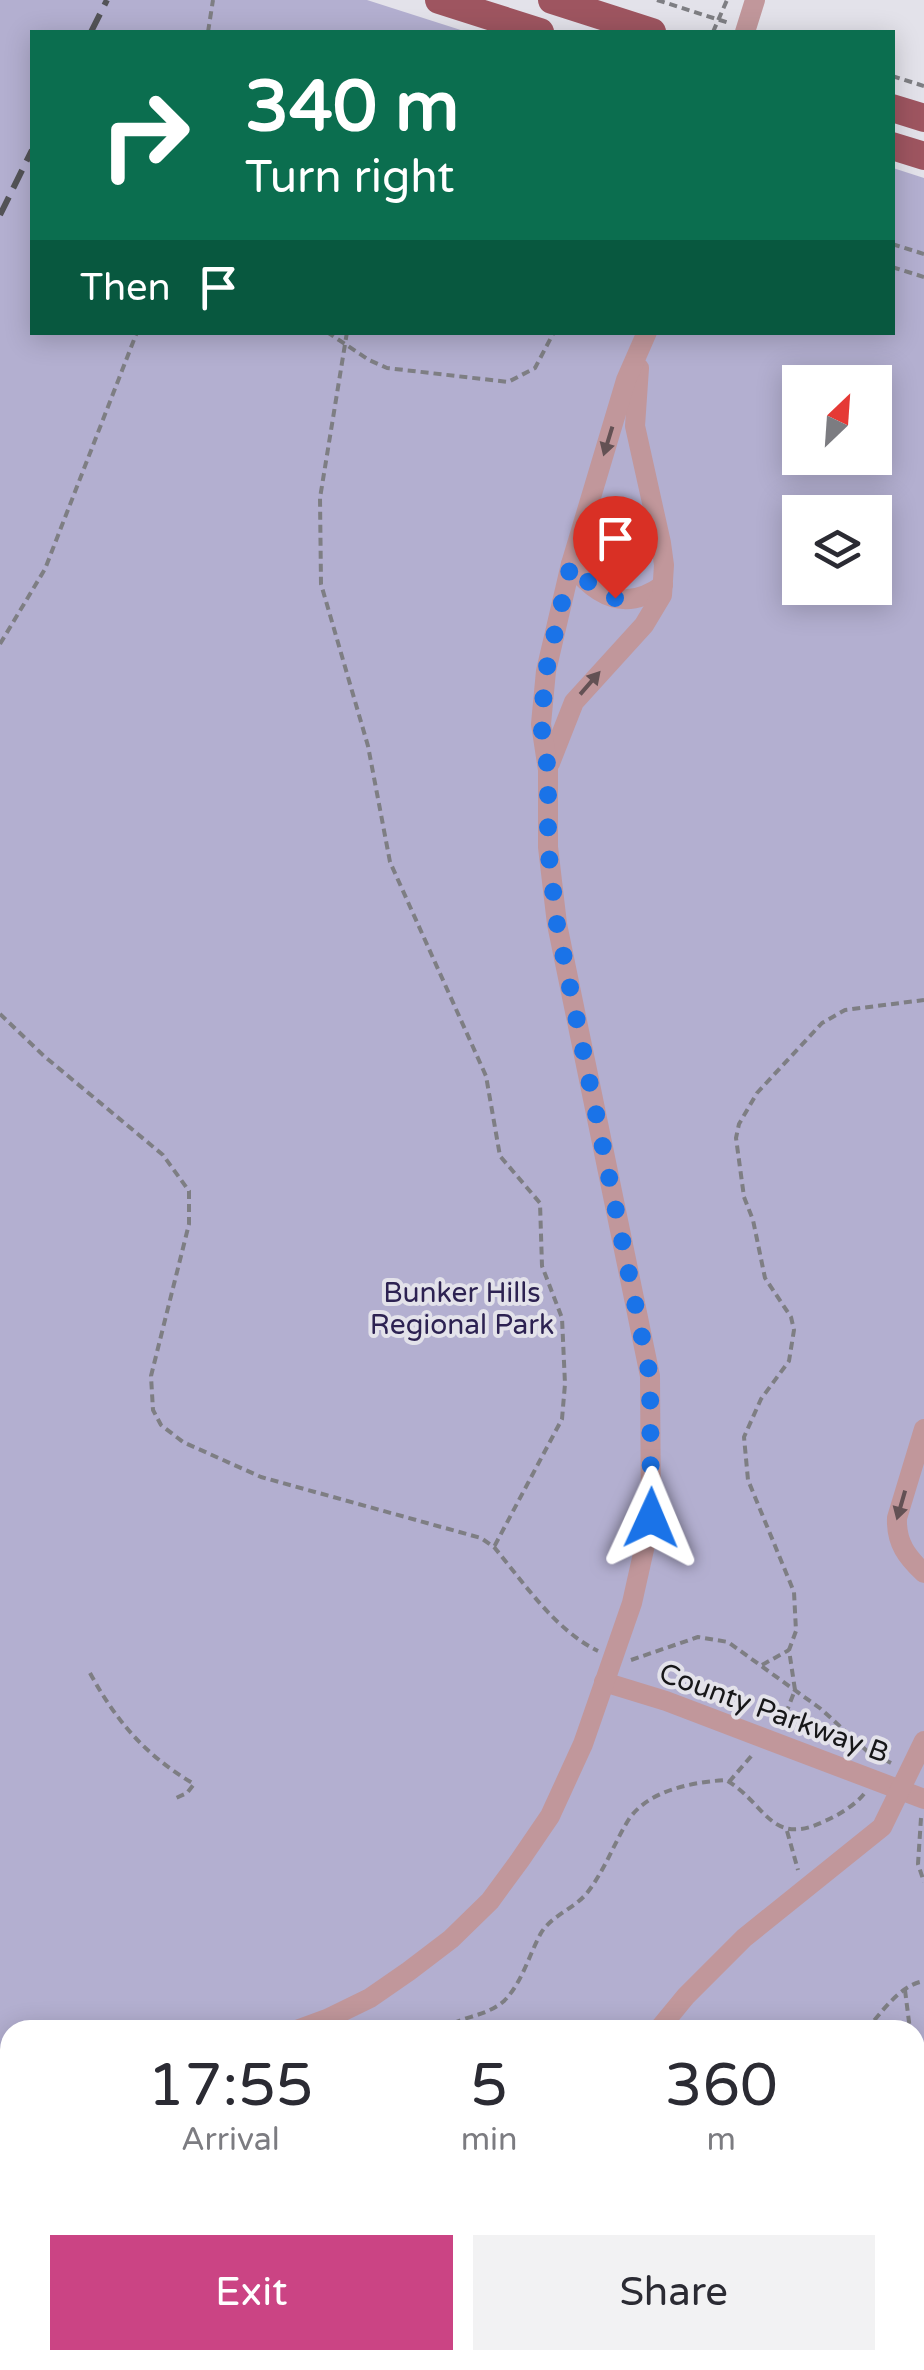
<!DOCTYPE html>
<html lang="en">
<head>
<meta charset="utf-8">
<style>
  :root { --surface:#fff; --page:#f2f2f3; --text:#2b2b33; --muted:#7c7c81; --accent:#cb4484 }
  body { margin:0; font-family:"Varela Round",sans-serif; background:var(--page); color:var(--text); height:100vh; display:flex; flex-direction:column; font-size:38px; white-space:nowrap }
  * { box-sizing:border-box; margin:0 }
  p { font-size:32px; color:var(--muted) }
  .icon { flex:none; width:55px; height:55px; fill:none; stroke:currentColor; stroke-width:2; stroke-linecap:round; stroke-linejoin:round }
  .map { position:relative; flex:1; overflow:hidden }
  .drawer { position:absolute; left:0px; top:2020px; width:925px; height:350px; display:flex; flex-direction:column; background:var(--surface); border-radius:30px 30px 0 0; box-shadow:0 5px 25px #0003 }
  .drawer>* { flex:none }
  .top-card { position:absolute; left:30px; top:30px; width:865px; height:305px; border-radius:0px; box-shadow:0 5px 25px #0003; background:#0b6e4f; color:#fff; overflow:hidden }
  .needle { width:65px; rotate:25deg }
  .buttons { position:absolute; left:782px; top:365px; display:grid; gap:20px }
  .buttons a { display:grid; place-items:center; width:110px; height:110px; border-radius:0px; background:var(--surface); box-shadow:0 5px 25px #0003; font-size:50px }
  .pin { position:absolute; display:grid; place-items:center; width:85px; height:85px; color:#fff; margin:-102px -42px; border-radius:50% 50% 50% 0; rotate:-45deg; box-shadow:0 0 10px #0007 }
  .pin .icon { rotate:45deg }
  .me { position:absolute; width:110px; margin:-55px; rotate:1deg; stroke-linejoin:round; filter:drop-shadow(0 0 8px #0008) }
  .turn { display:flex; align-items:center; gap:35px; height:210px; padding:0 50px; font-size:45px }
  .turn .icon { width:130px; height:130px; stroke-width:2.5 }
  .turn b { display:block; font-size:70px; line-height:85px }
  .then { display:flex; align-items:center; height:95px; padding:0 50px; background:#0003; gap:20px; font-size:38px }
  .eta { display:flex; justify-content:space-evenly; align-items:center; height:170px; text-align:center }
  .eta b { font-size:60px; font-weight:600; line-height:70px }
  .primary-button { display:flex; gap:20px; margin-top:auto; padding:20px 50px }
  .primary-button a { flex:1; height:115px; border-radius:0px; background:var(--accent); color:#fff; font-size:40px; font-weight:600; line-height:115px; text-align:center }
  .primary-button a+a { background:var(--page); color:var(--text) }
  .map>svg:first-child { display:block }
</style>
</head>
<body>
<div class="map">
<svg width="924" height="2370" viewBox="0 0 924 2370">
  <rect width="100%" height="100%" fill="#e3e2ea"/>
  <!-- green -->
  <path fill="#b3afd0" fill-rule="evenodd" d="M0,0H367L467,32H32V332H892L893,168L924,178V2370H0ZM800,382H875V458H800ZM800,512H875V588H800ZM10,2030H915V2360H10Z"/>
  <!-- building -->
  <path fill="#b9b8c0" d="M600,514L620,520L612,546L593,540Z"/>
  <g fill="none" stroke-linecap="round" stroke-linejoin="round">
    <!-- path -->
    <g stroke="#7e7e83" stroke-width="4" stroke-dasharray="8 5" stroke-linecap="butt">
      <path d="M657,0L729,23"/>
      <path d="M208,32L213,0"/>
      <path d="M713,32L727,0"/>
      <path d="M892,76L924,86"/>
      <path d="M892,244L924,254"/>
      <path d="M892,267L924,277"/>
      <path d="M327,332L369,360L387,368L508,382L535,368L554,332"/>
      <path d="M347,332L320,498L321,584L368,746L390,862L486,1076L500,1156L540,1203L542,1266L562,1318L565,1384L562,1419L494,1547"/>
      <path d="M0,644L45,569L137,332"/>
      <path d="M0,1014L44,1056L163,1155L189,1191V1224L151,1376L153,1410L161,1425L183,1442L261,1477L481,1538L494,1547C524,1583 555,1630 598,1651"/>
      <path d="M631,1660L698,1637L728,1642L821,1709L867,1751L891,1763"/>
      <path d="M762,1665L789,1650"/>
      <path d="M90,1673C116,1721 146,1756 194,1784L187,1793L176,1798"/>
      <path d="M781,1726L795,1690L789,1650L796,1631L794,1592L748,1480L744,1437L761,1399L789,1361L794,1330L791,1317L765,1278L753,1220L744,1197L736,1138L739,1124L757,1093L822,1023L845,1010L924,1000"/>
      <path d="M729,1782L753,1754"/>
      <path d="M921,1818L918,1864L924,1882"/>
      <path d="M787,1831L798,1870"/>
      <path d="M905,1990L910,2030"/>
      <path d="M442,2030C460,2016 486,2017 504,2001C522,1983 529,1955 541,1933C552,1915 574,1909 587,1893C605,1870 614,1843 629,1819C649,1790 693,1782 726,1780C766,1803 770,1848 825,1821C839,1815 855,1805 864,1794"/>
      <path d="M866,2030C882,2012 900,1985 924,1981"/>
      <path d="M915,2049L924,2054"/>
      <path d="M915,2203L924,2211"/>
      <path d="M0,2314L10,2322"/>
      <path d="M84,2360L111,2370"/>
      <path d="M301,2360L302,2370"/>
      <path d="M695,2360L696,2370"/>
      <path d="M918,2370L916,2364L924,2362"/>
    </g>
    <!-- minor -->
    <g stroke="#c1979b" stroke-width="20">
      <path d="M745,32L755,0"/>
      <path d="M571,564C597,598 626,612 663,585"/>
      <path d="M550,763L574,702L644,625L662,595L664,565L661,543L635,426L639,368"/>
      <path d="M924,1429L897,1518C896,1543 907,1557 924,1573"/>
      <path d="M604,1682L666,1701L924,1799"/>
      <path d="M297,2030L327,2019L370,1998L409,1971L451,1939L490,1901L520,1860L550,1816L583,1744L632,1603L651,1518L650,1376L557,924L548,847V770L541,724L546,671L571,564L626,380L647,332"/>
      <path d="M658,2030L686,1996L744,1938L882,1827L924,1741"/>
      <path d="M0,2066H10"/>
      <path d="M449,2370L453,2360"/>
    </g>
    <!-- major -->
    <g stroke="#9e5560" stroke-width="28">
      <path d="M439,0L540,32"/>
      <path d="M552,0L652,32"/>
      <path d="M892,108L924,118"/>
      <path d="M892,146L924,156"/>
    </g>
    <!-- rail -->
    <g stroke="#535357" stroke-width="6" stroke-dasharray="20 10" stroke-linecap="butt">
      <path d="M91,32L107,0"/>
      <path d="M0,215L32,150"/>
    </g>
  </g>
  <!-- one-way arrows -->
  <defs><path id="oneway-solid" d="M-6-.8H1V-3.2L6.5 0L1 3.2V.8H-6Z" transform="scale(2.5)"/></defs>
  <g fill="#635154">
    <use href="#oneway-solid" transform="translate(608 441) rotate(107)"/>
    <use href="#oneway-solid" transform="translate(590 683) rotate(-49)"/>
    <use href="#oneway-solid" transform="translate(901 1505) rotate(106)"/>
  </g>
  <g fill="none" stroke-linecap="round" stroke-linejoin="round">
    <!-- route -->
    <path stroke="#1a73e8" stroke-width="18" stroke-dasharray="0 32.4" d="M615,598L599,593L571,564L546,671L541,724L548,770V848L557,924L650,1376L651,1518"/>
  </g>
  <g text-anchor="middle" dominant-baseline="central" stroke-width="8" stroke-linejoin="round" paint-order="stroke">
    <!-- park labels -->
    <g font-size="28" fill="#2d2252" stroke="#e3e2ea">
      <text x="462" y="1293">Bunker Hills<tspan x="462" dy="32">Regional Park</tspan></text>
    </g>
    <!-- street labels -->
    <g font-size="28" fill="#171719" stroke="#e3e2ea">
      <text transform="translate(774 1713) rotate(20)">County Parkway B</text>
    </g>
  </g>
</svg>
<div class="buttons">
<a><svg class="needle" viewBox="-14 -14 28 28"><path d="M0-13l5 13h-10z" fill="#e53935"/><path d="M0 13l5-13h-10z" fill="#7c7c81"/></svg></a>
<a><svg class="icon" aria-label="layers" viewBox="0 0 24 24"><path d="M12 4l9 5-9 5-9-5zM3 14l9 5 9-5"/></svg></a>
</div>
<div class="pin" style="left:615px;top:598px;background:#d93025"><svg class="icon" aria-label="arrive" viewBox="0 0 24 24"><path d="M6 21V4h12l-3 4 3 4H6"/></svg></div>
<svg class="me" style="left:651px;top:1518px" viewBox="-20 -20 40 40"><path d="M0-17L14 15 0 8-14 15z" fill="#1a73e8" stroke="#fff" stroke-width="4"/></svg>
<div class="top-card">
<div class="turn"><svg class="icon" aria-label="right" viewBox="0 0 24 24"><path d="M7 20v-9h11M14 6l5 5-5 5"/></svg><div><b>340 m</b>Turn right</div></div>
<div class="then">Then<svg class="icon" aria-label="arrive" viewBox="0 0 24 24"><path d="M6 21V4h12l-3 4 3 4H6"/></svg></div>
</div>
<section class="drawer">
<div class="eta">
<div><b>17:55</b><p>Arrival</p></div>
<div><b>5</b><p>min</p></div>
<div><b>360</b><p>m</p></div>
</div>
<div class="primary-button"><a>Exit</a><a>Share</a></div>
</section>
</div>
</body>
</html>
